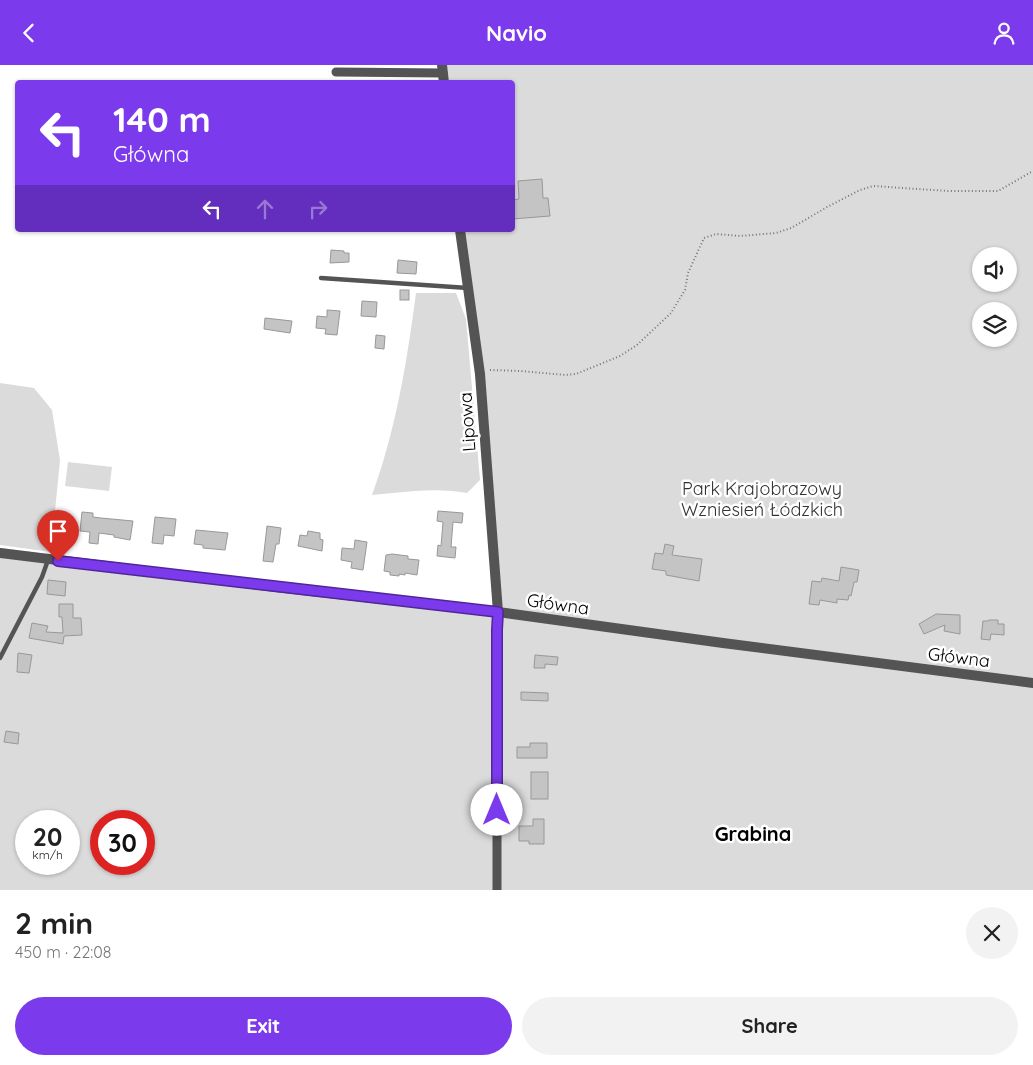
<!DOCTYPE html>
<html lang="en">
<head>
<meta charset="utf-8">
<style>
  :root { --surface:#fff; --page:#f2f2f2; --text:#222; --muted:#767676; --accent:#7c3aed }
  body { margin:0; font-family:Quicksand,sans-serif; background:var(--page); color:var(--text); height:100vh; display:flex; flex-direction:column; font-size:19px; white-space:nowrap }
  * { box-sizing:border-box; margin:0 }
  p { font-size:16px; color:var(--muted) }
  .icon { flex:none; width:28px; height:28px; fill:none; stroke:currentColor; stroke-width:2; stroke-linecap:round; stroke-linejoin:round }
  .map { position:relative; height:825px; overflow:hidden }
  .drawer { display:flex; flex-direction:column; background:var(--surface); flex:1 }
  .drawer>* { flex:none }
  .top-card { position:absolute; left:15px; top:15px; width:500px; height:152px; border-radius:5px; box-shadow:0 1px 4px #0004; background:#7c3aed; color:#fff; overflow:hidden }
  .fabs { position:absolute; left:972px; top:182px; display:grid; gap:10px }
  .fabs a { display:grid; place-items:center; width:45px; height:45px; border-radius:50%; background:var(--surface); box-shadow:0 1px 4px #0004; font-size:25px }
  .speed { position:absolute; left:15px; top:745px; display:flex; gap:10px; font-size:25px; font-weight:700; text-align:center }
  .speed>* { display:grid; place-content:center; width:65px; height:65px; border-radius:50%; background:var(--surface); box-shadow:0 1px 4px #0004; line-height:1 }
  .speed small { font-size:12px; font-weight:400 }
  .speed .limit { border:8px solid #d22; background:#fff; color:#111 }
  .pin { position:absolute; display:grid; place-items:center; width:42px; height:42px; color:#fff; margin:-51px -21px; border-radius:50% 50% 50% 0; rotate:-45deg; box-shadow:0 0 5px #0007 }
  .pin .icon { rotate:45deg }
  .me { position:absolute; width:55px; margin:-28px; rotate:0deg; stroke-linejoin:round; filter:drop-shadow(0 0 4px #0008) }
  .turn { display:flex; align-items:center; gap:18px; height:105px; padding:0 15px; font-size:22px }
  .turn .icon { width:65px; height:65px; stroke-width:2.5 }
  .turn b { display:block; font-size:35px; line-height:42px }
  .lanes { display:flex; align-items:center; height:48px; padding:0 15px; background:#0003; justify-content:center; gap:25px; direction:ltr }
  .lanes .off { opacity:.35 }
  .round { display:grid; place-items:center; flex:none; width:52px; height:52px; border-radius:26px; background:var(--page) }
  .overview { display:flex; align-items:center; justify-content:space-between; height:85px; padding:0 15px }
  h1 { font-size:30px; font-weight:700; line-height:38px }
  .button { display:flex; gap:10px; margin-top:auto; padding:10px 15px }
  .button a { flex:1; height:58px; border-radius:30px; background:var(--accent); color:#fff; font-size:20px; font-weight:700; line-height:58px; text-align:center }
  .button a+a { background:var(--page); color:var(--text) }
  header { display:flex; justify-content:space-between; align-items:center; height:65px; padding:0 15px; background:var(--accent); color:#fff; font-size:22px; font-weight:700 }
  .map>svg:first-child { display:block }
</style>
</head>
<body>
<header><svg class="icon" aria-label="back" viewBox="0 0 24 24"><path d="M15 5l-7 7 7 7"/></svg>Navio<svg class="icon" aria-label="person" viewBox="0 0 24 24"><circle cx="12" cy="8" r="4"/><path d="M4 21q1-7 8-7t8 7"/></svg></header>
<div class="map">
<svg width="1033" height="825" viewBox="0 0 1033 825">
  <rect width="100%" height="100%" fill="#fff"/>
  <!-- green -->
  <g fill="#dbdbdb" fill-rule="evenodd">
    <path d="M442,0H1033V825H0V483L501,546L460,165H512V18L444,17ZM981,191H1009V219H981ZM981,246H1009V274H981ZM26,756H69V799H26ZM101,756H144V799H101Z"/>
    <path d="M416,228H456L466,254L480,415L467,428C436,422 403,427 372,430C396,365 407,296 416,228Z"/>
    <path d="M0,318L34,323L52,345L60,395L51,487L0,480Z"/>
    <path d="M68,397L112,402L109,426L65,421Z"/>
  </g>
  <!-- building -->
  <g fill="#c4c4c4" stroke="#989898">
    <path d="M542,114L543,133H548L550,151L512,154V135L519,134L518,116Z"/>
    <path d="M331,185L344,186V188H349V197L330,198Z"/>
    <path d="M398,195L417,197L416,209L397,208Z"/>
    <rect x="400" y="225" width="9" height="10"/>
    <path d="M362,236L377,237L376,252L361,251Z"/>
    <path d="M327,245L340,246L337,270L325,269L326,264L316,263L317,251L327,252Z"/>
    <path d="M265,253L292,256L290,268L264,264Z"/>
    <path d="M376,270L385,271L384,284L375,283Z"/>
    <path d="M438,446L463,448L462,458L453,457L451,482H456L455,493L437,491L438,480L441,481L443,457L437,456Z"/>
    <path d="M82,447L93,448V452L101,453L133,456L130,475L114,472V470L99,468L98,479L89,478L90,467L80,466Z"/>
    <path d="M155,452L176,454L174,471L164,470L163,479L152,478Z"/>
    <path d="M267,461L281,463L279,479H276L273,497L263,496Z"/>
    <path d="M196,465L228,468L225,485L203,483V480L194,479Z"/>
    <path d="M308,466L320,468V474L323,475L322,486L298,481L300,470L307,471Z"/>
    <path d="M355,475L367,477L363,505L351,503L352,497L341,495L342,483L354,484Z"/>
    <path d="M665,479L674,481L672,490L702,494L699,516L666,510V506L652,504L655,488L663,489Z"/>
    <path d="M392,489L408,491V494L419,495L417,510L405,508V510L399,509V511L390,510V507L384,506L386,490Z"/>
    <path d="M841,502L859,505L857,517H854L851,531L849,530L848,535L837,534V538L820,535L819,540L809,539L812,516L821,517L822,513L839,516Z"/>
    <path d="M48,515L66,517L65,531L47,529Z"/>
    <path d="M59,539H73V553H81L82,570L64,571L63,579L29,573L32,558L48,561L46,567L63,568L62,552H59Z"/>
    <path d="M936,549L960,550V569L944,566L945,560L924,569L919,559Z"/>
    <path d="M989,555H998V559H1004V570L991,569L990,575L981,574L983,556H988Z"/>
    <path d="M18,588L32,590L29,608L17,607Z"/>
    <path d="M535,590L558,592L557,600L545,599V603H534Z"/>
    <path d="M521,627L548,628V636L521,635Z"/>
    <path d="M6,666L19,668L18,679L4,677Z"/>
    <path d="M530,678H547V693H517V682H530Z"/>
    <rect x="531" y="707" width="17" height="27"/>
    <path d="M533,754H544V779H529V776H519V761H533Z"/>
  </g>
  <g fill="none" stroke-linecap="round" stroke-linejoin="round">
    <!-- path -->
    <path stroke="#767676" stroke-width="2" stroke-dasharray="1 2.5" stroke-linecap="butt" d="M490,305L521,306L565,310L576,309L620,291L637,280L671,248L685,225L688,208L704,173L716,169L740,171L776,168L791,163L829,141L860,125L873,121L948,126H998L1033,106"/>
    <!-- service -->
    <g stroke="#545454" stroke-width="4.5">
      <path d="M321,213L468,223"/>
      <path d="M0,593L42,512L48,495"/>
    </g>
    <!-- minor -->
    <g stroke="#545454" stroke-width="9">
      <path d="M336,7L443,8"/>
      <path d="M497,825V565L498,547"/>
    </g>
    <!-- tertiary -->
    <g stroke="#545454" stroke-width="10">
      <path d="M442,0L444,18"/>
      <path d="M460,165L480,309L498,547"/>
      <path d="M0,488L276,522L498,547L723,578L1033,618"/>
    </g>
  </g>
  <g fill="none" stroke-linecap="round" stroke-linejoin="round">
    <defs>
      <path id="route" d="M58,496L498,547L497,565V745"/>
    </defs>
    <!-- route casing -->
    <use href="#route" stroke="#51269a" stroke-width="12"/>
    <!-- route -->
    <use href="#route" stroke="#7c3aed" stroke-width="9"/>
  </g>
  <g text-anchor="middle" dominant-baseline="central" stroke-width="5" stroke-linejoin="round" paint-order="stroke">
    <!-- street labels -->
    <g font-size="18" fill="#000" stroke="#fff">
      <text transform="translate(467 357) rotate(-94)">Lipowa</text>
      <text transform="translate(558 539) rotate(8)">Główna</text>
      <text transform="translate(959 592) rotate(7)">Główna</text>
    </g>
    <!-- park labels -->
    <g font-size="18" fill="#323232" stroke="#fff">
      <text x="762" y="423">Park Krajobrazowy<tspan x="762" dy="21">Wzniesień Łódzkich</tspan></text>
    </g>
    <!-- quarter labels -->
    <g font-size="20" font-weight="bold" fill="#000" stroke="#fff">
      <text x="753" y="768">Grabina</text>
    </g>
  </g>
</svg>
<div class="fabs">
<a><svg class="icon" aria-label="sound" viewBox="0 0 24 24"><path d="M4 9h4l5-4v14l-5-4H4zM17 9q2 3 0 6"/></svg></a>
<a><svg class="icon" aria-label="layers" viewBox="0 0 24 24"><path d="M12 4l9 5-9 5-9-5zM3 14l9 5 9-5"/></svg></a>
</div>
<div class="speed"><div>20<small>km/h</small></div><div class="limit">30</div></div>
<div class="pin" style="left:58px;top:496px;background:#d93025"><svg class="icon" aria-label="arrive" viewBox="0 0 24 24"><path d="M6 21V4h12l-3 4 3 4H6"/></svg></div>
<svg class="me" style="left:497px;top:745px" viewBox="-20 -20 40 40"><circle r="19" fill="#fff"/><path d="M0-13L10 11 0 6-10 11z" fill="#7c3aed"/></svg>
<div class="top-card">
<div class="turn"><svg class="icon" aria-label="left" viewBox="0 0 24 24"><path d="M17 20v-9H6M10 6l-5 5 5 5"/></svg><div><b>140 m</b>Główna</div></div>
<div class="lanes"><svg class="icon" aria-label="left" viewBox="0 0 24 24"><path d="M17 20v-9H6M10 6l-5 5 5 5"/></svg><svg class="icon off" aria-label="ahead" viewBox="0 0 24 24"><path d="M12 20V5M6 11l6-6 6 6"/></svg><svg class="icon off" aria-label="right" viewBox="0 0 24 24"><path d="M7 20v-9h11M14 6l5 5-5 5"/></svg></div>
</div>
</div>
<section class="drawer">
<div class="overview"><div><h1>2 min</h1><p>450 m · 22:08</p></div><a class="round"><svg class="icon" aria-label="close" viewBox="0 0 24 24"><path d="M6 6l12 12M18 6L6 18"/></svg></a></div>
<div class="button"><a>Exit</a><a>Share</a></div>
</section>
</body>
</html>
